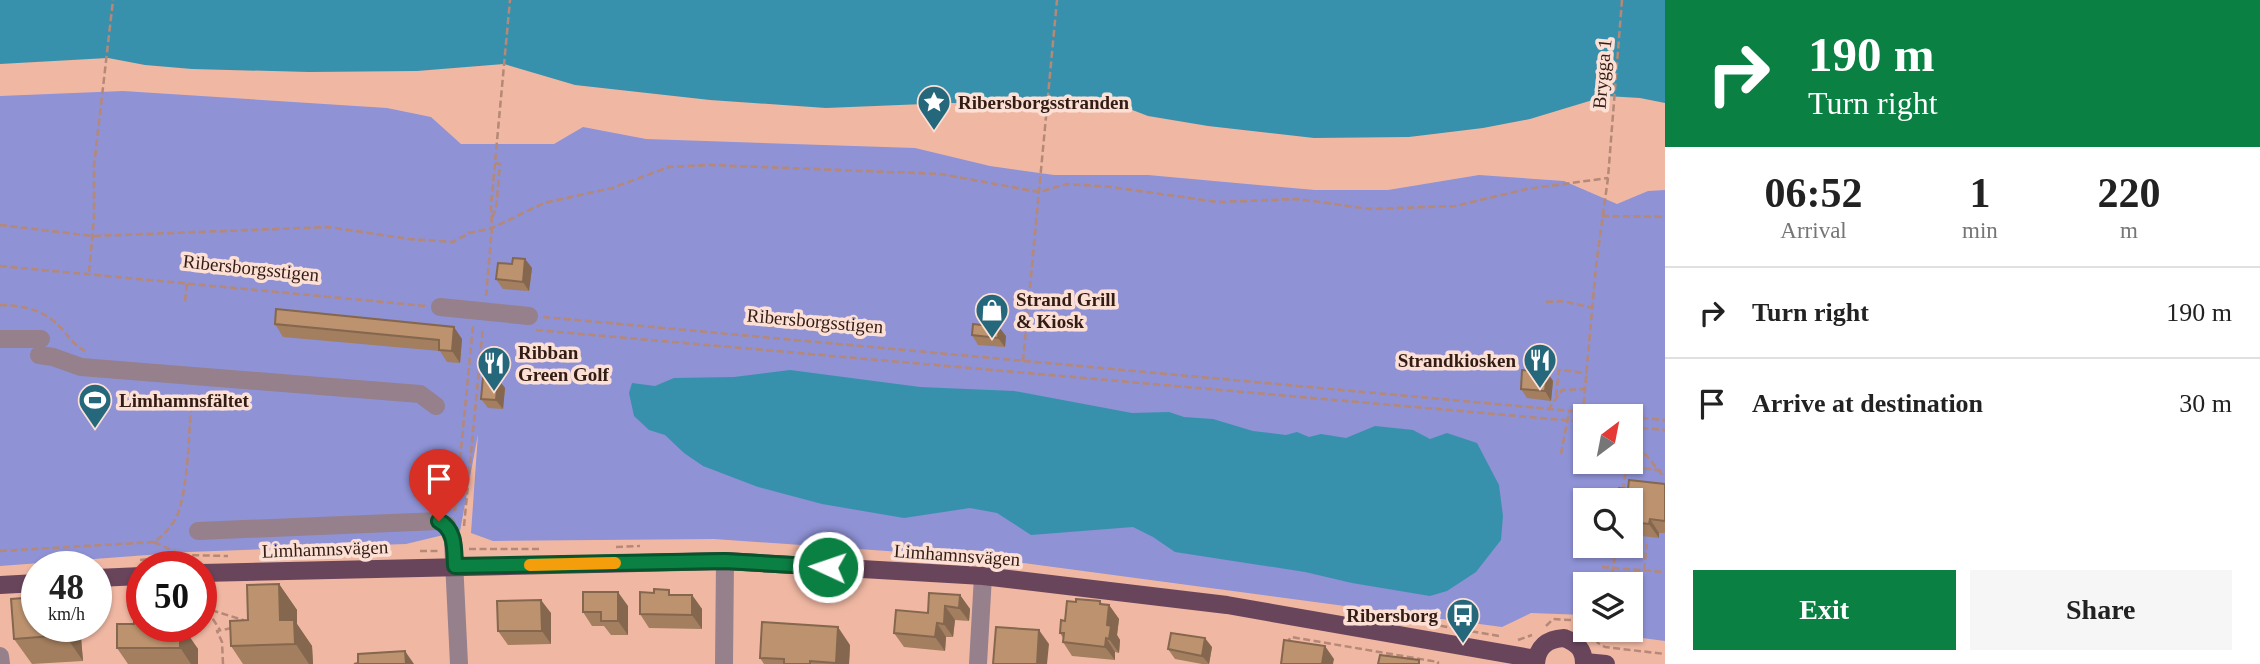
<!DOCTYPE html>
<html lang="en">
<head>
<meta charset="utf-8">
<style>
  :root { --surface:#fff; --page:#f6f6f6; --text:#222; --muted:#767676; --line:#e0e0e0; --accent:#0b8043 }
  body { margin:0; font-family:"Times New Roman",serif; background:var(--page); color:var(--text); height:100vh; display:flex; flex-direction:column; font-size:26px; white-space:nowrap }
  * { box-sizing:border-box; margin:0 }
  p { font-size:23px; color:var(--muted) }
  .icon { flex:none; width:38px; height:38px; fill:none; stroke:currentColor; stroke-width:2; stroke-linecap:round; stroke-linejoin:round }
  .map { position:relative; flex:1; overflow:hidden }
  .sheet { display:flex; flex-direction:column; background:var(--surface); width:595px }
  .sheet>* { flex:none }
  .banner { background:#0b8043; color:#fff; overflow:hidden }
  .needle { width:46px; rotate:32deg }
  .controls { position:absolute; left:1573px; top:404px; display:grid; gap:14px }
  .controls a { display:grid; place-items:center; width:70px; height:70px; border-radius:0px; background:var(--surface); box-shadow:0 2px 5px #0004; font-size:35px }
  .speed { position:absolute; left:21px; top:551px; display:flex; gap:14px; font-size:35px; font-weight:700; text-align:center }
  .speed>* { display:grid; place-content:center; width:91px; height:91px; border-radius:50%; background:var(--surface); box-shadow:0 2px 5px #0004; line-height:1 }
  .speed small { font-size:18px; font-weight:400 }
  .speed .limit { border:10px solid #d22; background:#fff; color:#111 }
  .pin { position:absolute; display:grid; place-items:center; width:60px; height:60px; color:#fff; margin:-72px -30px; border-radius:50% 50% 50% 0; rotate:-45deg; box-shadow:0 0 7px #0007 }
  .pin .icon { rotate:45deg }
  .me { position:absolute; width:77px; margin:-38px; rotate:273deg; stroke-linejoin:round; filter:drop-shadow(0 0 5px #0008) }
  .turn { display:flex; align-items:center; gap:24px; height:147px; padding:0 28px; font-size:32px }
  .turn .icon { width:91px; height:91px; stroke-width:2.5 }
  .turn b { display:block; font-size:49px; line-height:60px }
  .eta { display:flex; justify-content:space-evenly; align-items:center; height:119px; text-align:center }
  .eta b { font-size:42px; font-weight:700; line-height:49px }
  .cta { display:flex; gap:14px; margin-top:auto; padding:14px 28px }
  .cta a { flex:1; height:80px; border-radius:0px; background:var(--accent); color:#fff; font-size:28px; font-weight:700; line-height:80px; text-align:center }
  .cta a+a { background:var(--page); color:var(--text) }
  ul { padding:0; list-style:none }
  li { display:flex; align-items:center; gap:21px; height:91px; padding:0 28px; border-top:2px solid var(--line) }
  li div { flex:1 }
  li b { display:block; font-size:26px }
  li em { font-style:normal }
  main { display:flex; flex:1; min-height:0 }
  .map>svg:first-child { display:block }
</style>
</head>
<body>
<main>
<div class="map">
<svg width="1665" height="664" viewBox="0 0 1665 664">
  <rect width="100%" height="100%" fill="#f0b8a3"/>
  <!-- green -->
  <path fill="#8f92d5" fill-rule="evenodd" d="M123,91L387,108L431,117L461,144H554L583,127L646,139L915,148L990,166L1054,175H1148L1315,190H1388L1479,175L1564,181L1617,204L1648,191L1665,190V641L1627,636L1623,630H1631V584H1586L1585,615L1531,613L1502,627L987,558L714,539L493,541L471,533L478,434L460,531L406,544L188,552L0,566V96ZM1586,416H1631V462H1586ZM1586,500H1631V546H1586Z"/>
  <!-- water -->
  <g fill="#3891ac">
    <path d="M0,0H1665V103L1640,98L1606,96L1530,119L1483,128L1409,137L1314,138L1208,126L1148,116L1101,98L1047,104L949,103L826,108L710,100L575,85L504,64L417,71L309,72L192,69L145,65L108,58L0,64Z"/>
    <path d="M790,370L920,387L1014,391L1132,413L1169,412L1184,417L1213,419L1253,431L1286,435L1297,432L1309,437L1321,434L1346,438L1375,426L1413,430L1430,439L1447,433L1477,443L1499,485L1503,516L1501,540L1476,572L1447,591L1430,596L1352,583L1305,572L1175,552L1153,537L1133,527L1031,535L997,513L970,508L904,518L822,504L758,487L703,466L684,453L665,435L649,430L634,416L629,393L632,383L655,386L674,378L734,377Z"/>
  </g>
  <g fill="none" stroke-linecap="round" stroke-linejoin="round">
    <!-- path -->
    <g stroke="#b58877" stroke-width="2.5" stroke-dasharray="7 3.5" stroke-linecap="butt">
      <path d="M1602,216L1665,217"/>
      <path d="M492,217L496,209L500,164L495,163"/>
      <path d="M0,225L93,236L329,227L409,239L453,242L469,233L492,228L544,203L612,188L669,167L711,165L941,174L1039,192L1067,184L1112,187L1217,202L1298,199L1370,209L1455,206L1527,189L1608,178"/>
      <path d="M0,266L426,306"/>
      <path d="M89,272L94,218V166L113,0"/>
      <path d="M486,296L492,228L491,206L510,0"/>
      <path d="M185,301L187,283"/>
      <path d="M1546,302L1563,301L1593,308"/>
      <path d="M0,305C23,305 45,310 61,328C69,337 74,345 85,351"/>
      <path d="M543,317L1627,416"/>
      <path d="M536,330L1586,422"/>
      <path d="M1023,361L1057,0"/>
      <path d="M1556,396L1559,370L1587,373"/>
      <path d="M1548,410L1562,390L1586,389"/>
      <path d="M1631,417L1665,420"/>
      <path d="M1631,427L1665,430"/>
      <path d="M1631,437L1665,478"/>
      <path d="M1561,454L1569,412"/>
      <path d="M1579,456L1596,266L1608,178L1622,0"/>
      <path d="M1613,469L1627,466L1665,471"/>
      <path d="M1623,490L1627,462"/>
      <path d="M455,511L473,326"/>
      <path d="M464,526L483,327"/>
      <path d="M154,542L183,555"/>
      <path d="M616,547L640,546"/>
      <path d="M469,549H539"/>
      <path d="M0,551L154,542C163,536 170,528 176,518C189,491 189,424 192,392"/>
      <path d="M420,551H438"/>
      <path d="M140,560L185,555L228,556"/>
      <path d="M35,567L91,563"/>
      <path d="M1602,567L1665,572"/>
      <path d="M1644,570L1647,544"/>
      <path d="M1611,584L1616,546"/>
      <path d="M201,602L214,596L213,586"/>
      <path d="M201,610H211L243,620V623"/>
      <path d="M207,610L220,630"/>
      <path d="M1430,624L1499,636"/>
      <path d="M1546,626L1553,619L1586,621"/>
      <path d="M1590,630L1598,643L1605,647L1665,654"/>
      <path d="M1518,640L1532,635"/>
      <path d="M1286,644L1291,637L1438,662V664"/>
      <path d="M223,664L222,642L217,631L232,628"/>
    </g>
    <!-- minor -->
    <g stroke="#95808c" stroke-width="18">
      <path d="M440,307L529,316"/>
      <path d="M0,339H41"/>
      <path d="M39,355L53,357L81,367L420,394L436,406"/>
      <path d="M198,531L439,521L447,525L453,540L459,664"/>
      <path d="M0,656L1,664"/>
      <path d="M724,664L725,561"/>
      <path d="M978,664L983,576"/>
    </g>
    <!-- major -->
    <g stroke="#69455c" stroke-width="18">
      <path d="M201,573L725,561L983,576L1227,605L1536,659"/>
      <path d="M96,578L142,576"/>
      <path d="M0,585L37,583"/>
      <path d="M1585,662L1606,664"/>
      <path d="M1536,664C1537,647 1547,639 1564,638C1577,643 1584,649 1584,664"/>
    </g>
  </g>
  <!-- wall -->
  <g fill="#a37e5f">
    <path d="M525,259L532,268L529,291L503,289L496,279Z"/>
    <path d="M275,324L462,339L460,363L447,362L440,351L283,337Z"/>
    <path d="M972,335L1006,336L1005,347L978,345Z"/>
    <path d="M1547,372L1553,381L1551,401L1527,398L1521,389Z"/>
    <path d="M498,379L505,388L503,409L488,408L481,399Z"/>
    <path d="M1665,484V533H1659V538L1641,536L1637,531L1631,530V500L1628,489Z"/>
    <path d="M279,584L297,610V624L312,646L313,664H243L231,646L248,620Z"/>
    <path d="M673,595H692L702,609V629L649,628L640,614Z"/>
    <path d="M960,595L970,609L969,621L955,620L953,637H946L945,651L904,647L894,633Z"/>
    <path d="M1100,601L1102,605H1109L1119,619L1117,635L1120,640L1119,653L1115,652V660L1072,656L1063,642V638L1060,633L1076,602Z"/>
    <path d="M628,606V635H611L604,626H592L583,612Z"/>
    <path d="M551,613V644L508,645L498,631Z"/>
    <path d="M37,626H80L83,661L32,664L14,639Z"/>
    <path d="M142,626H182L198,649V664H128L117,648Z"/>
    <path d="M850,645L849,664H764L760,658Z"/>
    <path d="M1212,647L1209,664H1202L1175,659L1168,649Z"/>
  </g>
  <!-- shaded-wall -->
  <g fill="#84674e">
    <path d="M525,259L532,268L529,291L523,282Z"/>
    <path d="M454,327L462,339L460,363L452,351Z"/>
    <path d="M999,327L1006,336L1005,347L998,338Z"/>
    <path d="M1547,372L1553,381L1551,401L1545,391Z"/>
    <path d="M498,379L505,388L503,409L496,400Z"/>
    <path d="M1650,519L1659,533V538L1649,524Z"/>
    <path d="M279,584L297,610V624L312,646L313,664H309L280,620Z"/>
    <path d="M618,592L628,606V635L618,621Z"/>
    <path d="M692,595L702,609V629L692,615Z"/>
    <path d="M960,595L970,609L969,621L959,608Z"/>
    <path d="M541,600L551,613V644L542,631Z"/>
    <path d="M1100,601L1108,613L1109,605L1119,619L1117,635L1120,640L1119,653L1109,639L1107,625L1100,604Z"/>
    <path d="M945,606L955,620L953,637L944,624Z"/>
    <path d="M937,623L946,637L945,651L935,637Z"/>
    <path d="M64,626H80L83,661L65,635Z"/>
    <path d="M166,626H182L198,649V664H191Z"/>
    <path d="M838,627L850,645L849,664H837L836,663Z"/>
    <path d="M1039,630L1049,644L1047,664H1037Z"/>
    <path d="M1106,638L1115,652V660L1105,647Z"/>
    <path d="M1205,638L1212,647L1209,664L1202,656Z"/>
    <path d="M1325,646L1334,659L1333,664H1322Z"/>
    <path d="M405,651L414,664H406Z"/>
  </g>
  <!-- building -->
  <g fill="#bd936f" stroke="#84674e" stroke-width="2">
    <path d="M513,258L525,259L523,282L496,279L498,263L512,264Z"/>
    <path d="M276,309L454,327L452,351L439,350V340L275,324Z"/>
    <path d="M973,324L999,327L998,338L972,335Z"/>
    <path d="M1522,370L1547,372L1545,391L1521,389Z"/>
    <path d="M483,377L498,379L496,400L481,399Z"/>
    <path d="M1629,480L1665,484V521L1650,519L1649,524L1631,522V500H1618L1619,488L1628,489Z"/>
    <path d="M279,584L280,620H294L295,644L231,646L230,621L248,620L247,585Z"/>
    <path d="M134,588H142V626H180V648H117V624H134Z"/>
    <path d="M654,589L669,590V595H692V615L640,614V592L654,593Z"/>
    <path d="M583,592H618V621H601V612H583Z"/>
    <path d="M929,593L960,595L959,608L945,606L944,624L937,623L935,637L894,633L896,610L928,613Z"/>
    <path d="M37,597V626H64L65,635L14,639L11,599Z"/>
    <path d="M1076,599L1100,601V604L1109,605L1107,625L1111,626L1109,639L1106,638L1105,647L1063,642L1064,633H1060L1061,620L1065,621L1067,601L1076,602Z"/>
    <path d="M541,600L542,631H498L497,601Z"/>
    <path d="M762,622L838,627L836,663L810,661V664H784V659L760,658Z"/>
    <path d="M996,627L1039,630L1037,664H993Z"/>
    <path d="M1171,633L1205,638L1202,656L1168,649Z"/>
    <path d="M1284,640L1325,646L1322,664H1281Z"/>
    <path d="M405,651L406,664H354L358,663V654Z"/>
    <path d="M1380,655L1419,660V664H1378Z"/>
  </g>
  <g fill="none" stroke-linecap="round" stroke-linejoin="round">
    <defs>
      <path id="route" d="M439,521C456,530 454,549 455,566L725,561L828,567"/>
    </defs>
    <!-- route casing -->
    <use href="#route" stroke="#07532c" stroke-width="18"/>
    <!-- route -->
    <use href="#route" stroke="#0b8043" stroke-width="12"/>
    <!-- slow -->
    <path stroke="#f59e0b" stroke-width="12" d="M530,565L615,563"/>
  </g>
  <!-- icons -->
  <defs>
    <symbol id="sight-pin" viewBox="-11 -11 22 30"><path d="M0 17L-7.5 6A9.5 9.5 0 1 1 7.5 6Z" fill="#26687b" stroke="#fde0d5"/><path d="M0-6L1.8-2.2L6-1.7L2.9 1.2L3.7 5.4L0 3.3L-3.7 5.4L-2.9 1.2L-6-1.7L-1.8-2.2Z" fill="#fff"/></symbol>
    <symbol id="shop-pin" viewBox="-11 -11 22 30"><path d="M0 17L-7.5 6A9.5 9.5 0 1 1 7.5 6Z" fill="#26687b" stroke="#fde0d5"/><path d="M-5-2.5h2.3a2.7 3.5 0 0 1 5.4 0H5L5.5 6h-11ZM-1.5-2.5h3a1.5 2.3 0 0 0-3 0Z" fill="#fff"/></symbol>
    <symbol id="restaurant-pin" viewBox="-11 -11 22 30"><path d="M0 17L-7.5 6A9.5 9.5 0 1 1 7.5 6Z" fill="#26687b" stroke="#fde0d5"/><path d="M-5-6h1v4h1v-4h1v4h1v-4h1v5L-1.5 .5V6h-2V.5L-5-1ZM5-6V6H3V1.5H1.5Q1.5-4 5-6Z" fill="#fff"/></symbol>
    <symbol id="stadium-pin" viewBox="-11 -11 22 30"><path d="M0 17L-7.5 6A9.5 9.5 0 1 1 7.5 6Z" fill="#26687b" stroke="#fde0d5"/><path d="M0-5a6.5 5 0 1 0 0 10a6.5 5 0 1 0 0-10ZM-3.5-1.8h7v3.6h-7Z" fill="#fff"/></symbol>
    <symbol id="bus-pin" viewBox="-11 -11 22 30"><path d="M0 17L-7.5 6A9.5 9.5 0 1 1 7.5 6Z" fill="#26687b" stroke="#fde0d5"/><path d="M-5-6H5V4H4V6H2V4H-2V6H-4V4H-5ZM-3.5-4V0h7V-4ZM-3.5 1.2v1.5H-2V1.2ZM2 1.2v1.5H3.5V1.2Z" fill="#fff"/></symbol>
  </defs>
  <g fill-rule="evenodd">
    <use href="#sight-pin" x="915" y="83" width="38" height="52"/>
    <use href="#shop-pin" x="973" y="291" width="38" height="52"/>
    <use href="#restaurant-pin" x="1521" y="341" width="38" height="52"/>
    <use href="#restaurant-pin" x="475" y="344" width="38" height="52"/>
    <use href="#stadium-pin" x="76" y="381" width="38" height="52"/>
    <use href="#bus-pin" x="1444" y="596" width="38" height="52"/>
  </g>
  <g text-anchor="middle" dominant-baseline="central" stroke-width="7" stroke-linejoin="round" paint-order="stroke">
    <!-- street labels -->
    <g font-size="19" fill="#321d15" stroke="#fde0d5">
      <text transform="translate(1602 74) rotate(-85)">Brygga 1</text>
      <text transform="translate(251 268) rotate(6)">Ribersborgsstigen</text>
      <text transform="translate(815 321) rotate(5)">Ribersborgsstigen</text>
      <text transform="translate(325 549) rotate(-2)">Limhamnsvägen</text>
      <text transform="translate(957 555) rotate(4)">Limhamnsvägen</text>
    </g>
    <!-- poi labels -->
    <g font-size="19" font-weight="bold" fill="#321d15" stroke="#fde0d5" text-anchor="start">
      <text x="958" y="102">Ribersborgsstranden</text>
      <text x="1016" y="299">Strand Grill<tspan x="1016" dy="22">&amp; Kiosk</tspan></text>
      <text x="518" y="352">Ribban<tspan x="518" dy="22">Green Golf</tspan></text>
      <text x="1516" y="360" text-anchor="end">Strandkiosken</text>
      <text x="119" y="400">Limhamnsfältet</text>
      <text x="1438" y="615" text-anchor="end">Ribersborg</text>
    </g>
  </g>
</svg>
<div class="controls">
<a><svg class="needle" viewBox="-14 -14 28 28"><path d="M0-13l5 13h-10z" fill="#e53935"/><path d="M0 13l5-13h-10z" fill="#767676"/></svg></a>
<a><svg class="icon" aria-label="search" viewBox="0 0 24 24"><circle cx="10" cy="10" r="6"/><path d="M15 15l6 6"/></svg></a>
<a><svg class="icon" aria-label="layers" viewBox="0 0 24 24"><path d="M12 4l9 5-9 5-9-5zM3 14l9 5 9-5"/></svg></a>
</div>
<div class="speed"><div>48<small>km/h</small></div><div class="limit">50</div></div>
<div class="pin" style="left:439px;top:521px;background:#d93025"><svg class="icon" aria-label="arrive" viewBox="0 0 24 24"><path d="M6 21V4h12l-3 4 3 4H6"/></svg></div>
<svg class="me" style="left:828px;top:567px" viewBox="-20 -20 40 40"><circle r="17" fill="#0b8043" stroke="#fff" stroke-width="3"/><path d="M0-11L8 9 0 5-8 9z" fill="#fff"/></svg>
</div>
<section class="sheet">
<div class="banner">
<div class="turn"><svg class="icon" aria-label="right" viewBox="0 0 24 24"><path d="M7 20v-9h11M14 6l5 5-5 5"/></svg><div><b>190 m</b>Turn right</div></div>
</div>
<div class="eta">
<div><b>06:52</b><p>Arrival</p></div>
<div><b>1</b><p>min</p></div>
<div><b>220</b><p>m</p></div>
</div>
<ul>
<li><svg class="icon" aria-label="right" viewBox="0 0 24 24"><path d="M7 20v-9h11M14 6l5 5-5 5"/></svg><div><b>Turn right</b></div><em>190 m</em></li>
<li><svg class="icon" aria-label="arrive" viewBox="0 0 24 24"><path d="M6 21V4h12l-3 4 3 4H6"/></svg><div><b>Arrive at destination</b></div><em>30 m</em></li>
</ul>
<div class="cta"><a>Exit</a><a>Share</a></div>
</section>
</main>
</body>
</html>
